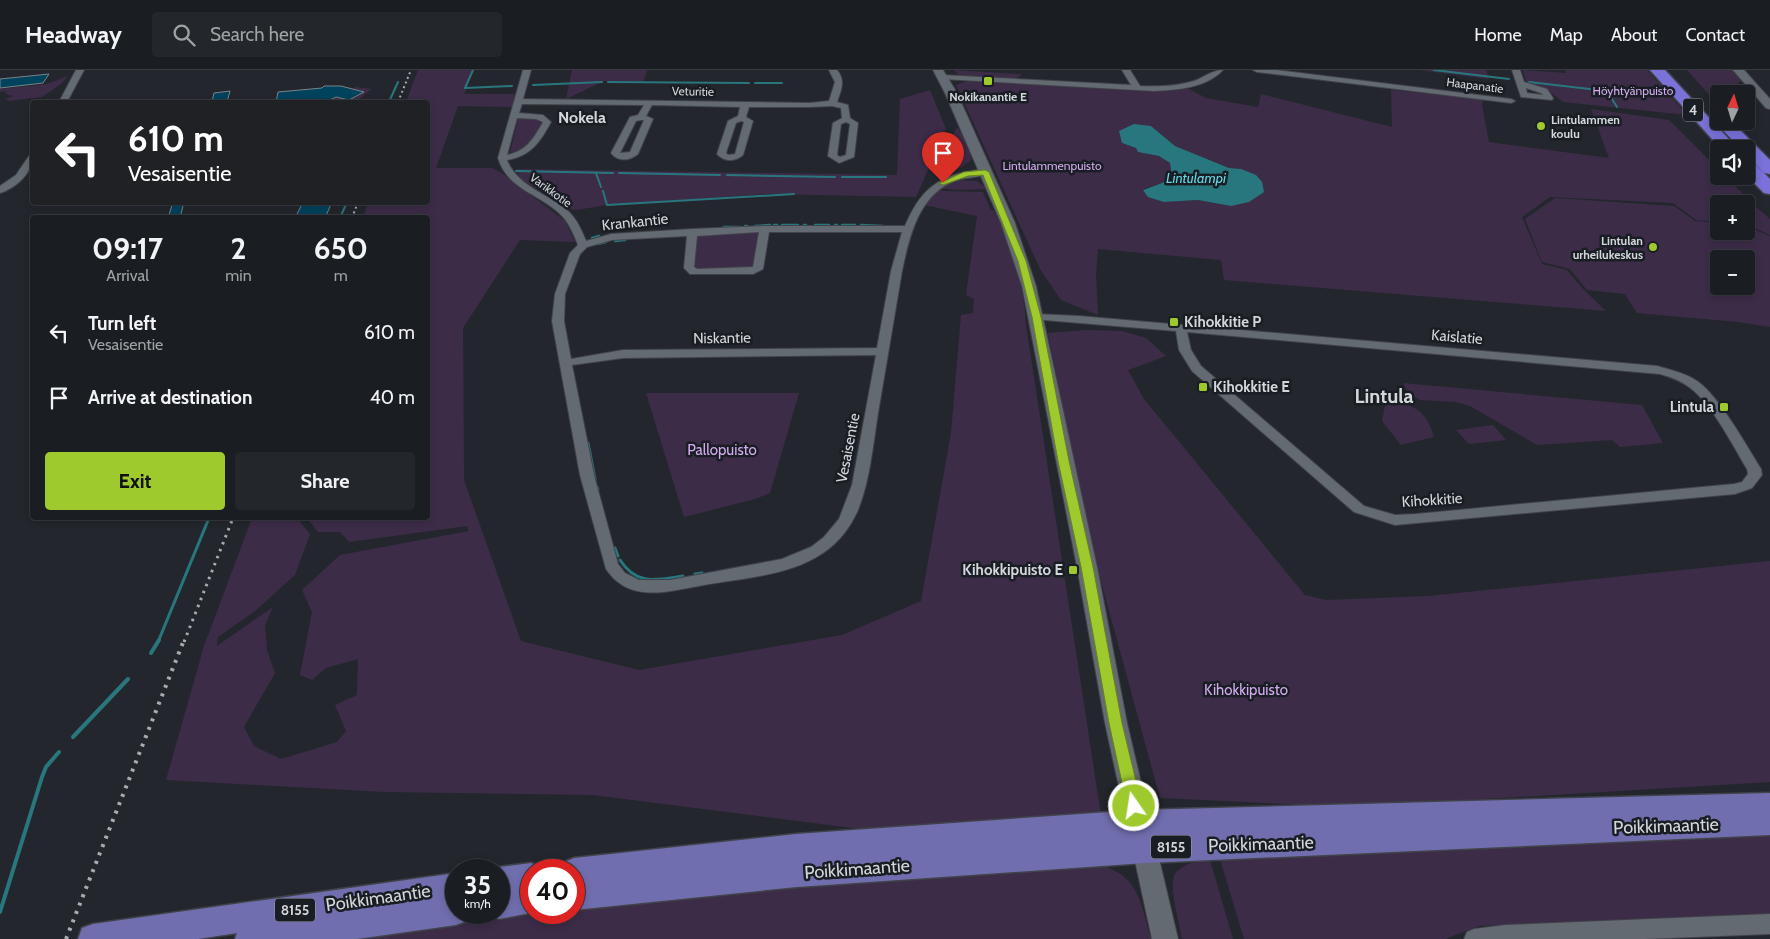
<!DOCTYPE html>
<html lang="en">
<head>
<meta charset="utf-8">
<style>
  :root { --surface:#1a1d22; --page:#23262a; --text:#f1f3f6; --muted:#9fa2a5; --line:#383b40; --accent:#9fca2e }
  body { margin:0; font-family:Cabin,sans-serif; background:var(--page); color:var(--text); height:100vh; display:flex; flex-direction:column; font-size:19px; white-space:nowrap }
  * { box-sizing:border-box; margin:0 }
  p { font-size:16px; color:var(--muted) }
  .icon { flex:none; width:28px; height:28px; fill:none; stroke:currentColor; stroke-width:2; stroke-linecap:round; stroke-linejoin:round }
  .map { position:relative; flex:1; overflow:hidden }
  .panel { position:absolute; left:30px; top:145px; width:400px; height:305px; display:flex; flex-direction:column; background:var(--surface); border-radius:5px; box-shadow:0 2px 8px #0003,0 0 0 1px var(--line) }
  .panel>* { flex:none }
  .hud { position:absolute; left:30px; top:30px; width:400px; height:105px; border-radius:5px; box-shadow:0 2px 8px #0003,0 0 0 1px var(--line); background:#202124; color:#fff; overflow:hidden }
  .needle { width:32px; rotate:4deg }
  .tools { position:absolute; left:1710px; top:15px; display:grid; gap:10px }
  .tools a { display:grid; place-items:center; width:45px; height:45px; border-radius:5px; background:var(--surface); box-shadow:0 2px 8px #0003,0 0 0 1px var(--line); font-size:25px }
  .speed { position:absolute; left:445px; top:789px; display:flex; gap:10px; font-size:25px; font-weight:700; text-align:center }
  .speed>* { display:grid; place-content:center; width:65px; height:65px; border-radius:50%; background:var(--surface); box-shadow:0 2px 8px #0003,0 0 0 1px var(--line); line-height:1 }
  .speed small { font-size:12px; font-weight:400 }
  .speed .limit { border:8px solid #d22; background:#fff; color:#111 }
  .pin { position:absolute; display:grid; place-items:center; width:42px; height:42px; color:#fff; margin:-51px -21px; border-radius:50% 50% 50% 0; rotate:-45deg; box-shadow:0 0 5px #0007 }
  .pin .icon { rotate:45deg }
  .me { position:absolute; width:55px; margin:-28px; rotate:347deg; stroke-linejoin:round; filter:drop-shadow(0 0 4px #0008) }
  .turn { display:flex; align-items:center; gap:18px; height:105px; padding:0 15px; font-size:22px }
  .turn .icon { width:65px; height:65px; stroke-width:2.5 }
  .turn b { display:block; font-size:35px; line-height:42px }
  .eta { display:flex; justify-content:space-evenly; align-items:center; height:85px; text-align:center }
  .eta b { font-size:30px; font-weight:800; line-height:35px }
  .action { display:flex; gap:10px; margin-top:auto; padding:10px 15px }
  .action a { flex:1; height:58px; border-radius:5px; background:var(--accent); color:#111; font-size:20px; font-weight:800; line-height:58px; text-align:center }
  .action a+a { background:var(--page); color:var(--text) }
  ul { padding:0; list-style:none }
  li { display:flex; align-items:center; gap:15px; height:65px; padding:0 15px }
  li div { flex:1 }
  li b { display:block; font-size:19px }
  li em { font-style:normal }
  header { display:flex; align-items:center; gap:30px; box-sizing:border-box; height:70px; padding:0 25px; background:var(--surface); border-bottom:1px solid var(--line) }
  header strong { font-size:24px }
  nav { display:flex; gap:28px; margin-inline-start:auto; font-size:18px }
  .search { width:350px; height:45px; background:var(--page); display:flex; align-items:center; gap:12px; box-sizing:border-box; padding:0 18px; border-radius:5px; color:var(--muted); font-size:19px }
  .map>svg:first-child { display:block }
</style>
</head>
<body>
<header>
<strong>Headway</strong>
<div class="search"><svg class="icon" aria-label="search" viewBox="0 0 24 24"><circle cx="10" cy="10" r="6"/><path d="M15 15l6 6"/></svg>Search here</div>
<nav><a>Home</a><a>Map</a><a>About</a><a>Contact</a></nav>
</header>
<div class="map">
<svg width="1770" height="869" viewBox="0 0 1770 869">
  <rect width="100%" height="100%" fill="#23272d"/>
  <!-- green -->
  <g fill="#3d2c48" fill-rule="evenodd">
    <path d="M418,0H474L464,24H515L512,37L458,36L436,98H492L502,103L565,151L575,172L520,170L463,258L464,410L521,571L639,600L842,565L921,531L951,363L961,245L973,243L974,229L966,225L977,146L924,135L936,119L944,121L983,122L991,140H993C1013,175 1024,214 1026,255L1102,752L876,761L593,725L385,722L166,710L204,576L252,448H297L310,464L295,505L255,541L218,567L217,576L273,537L265,555L267,580L275,603L244,657L254,676L281,689L337,672L346,661L335,635L357,625L358,589L326,598L312,610L300,605L312,542L302,520L340,485L469,461L467,456L349,472L340,462H318L307,448H428V148L363,147L368,133L428,132V32H406Z"/>
    <path d="M572,0H647L643,12L604,11L566,29Z"/>
    <path d="M954,0L1019,4L1022,5L1015,9L959,6Z"/>
    <path d="M1419,0H1486L1489,9Z"/>
    <path d="M1523,0L1566,3L1565,0H1647L1687,45L1563,32L1548,20L1526,12Z"/>
    <path d="M1687,0H1732L1741,10L1738,14L1723,17L1722,19L1727,24H1719V36Z"/>
    <path d="M68,6L61,14L42,27L9,31L5,29L13,26L8,25L4,21L0,22V19L47,14Z"/>
    <path d="M968,11L1153,22L1187,18L1206,28L1258,37L1261,24L1392,57L1391,20L1483,29L1482,35L1489,72L1609,88L1591,39L1669,50L1719,100V106H1725L1756,137L1770,149V165L1746,154V134H1719V152L1696,150L1673,133L1550,127L1522,147L1542,194L1567,200L1583,219L1606,241L1224,210L1221,190L1098,179L1096,204L1098,245L1061,230L1040,199L956,15ZM1151,56L1175,76L1229,98L1241,99L1231,136L1198,130L1164,132L1143,119L1162,113L1172,105L1170,93L1159,86L1138,82L1136,78L1122,73Z"/>
    <path d="M356,17L371,19L356,32H323Z"/>
    <path d="M930,20L946,59L916,127L769,124L607,135L576,140L567,138L521,109L516,99L897,105L900,29Z"/>
    <path d="M518,49H534L541,53C533,68 528,79 510,83Z"/>
    <path d="M957,58L964,65L971,88L970,91L960,98L936,105L940,100C939,91 951,65 957,58Z"/>
    <path d="M956,110L977,111L987,119L958,120L938,118Z"/>
    <path d="M1555,128L1674,136L1695,151L1719,153V161H1746V156L1770,166V257L1738,252L1637,243L1625,224L1587,220L1570,199L1542,192L1525,149ZM1719,189H1746V216H1719Z"/>
    <path d="M759,162L754,197L700,201L693,198L695,166L698,164Z"/>
    <path d="M1087,260L1122,261L1146,268L1166,286L1128,300L1144,329L1305,525L1326,530L1428,526L1770,491V712L1351,737L1160,728L1083,445L1048,263Z"/>
    <path d="M1403,313L1642,335L1663,373L1620,377L1612,370L1537,375L1470,336L1455,332L1421,330L1409,325Z"/>
    <path d="M646,323H799L770,423L755,429L684,447Z"/>
    <path d="M1386,331C1414,335 1425,338 1434,367L1401,375L1382,351Z"/>
    <path d="M1493,355L1506,370L1469,374L1456,360Z"/>
    <path d="M1770,764V844L1479,856L1445,869H1244L1220,789Z"/>
    <path d="M1210,790L1233,869H1182C1180,855 1168,815 1175,804C1183,793 1198,791 1210,790Z"/>
    <path d="M1096,794C1139,804 1140,831 1151,869H349L537,843L574,842V838L798,811Z"/>
  </g>
  <!-- water -->
  <path fill="#29777e" d="M1134,54L1151,56L1175,76L1229,98L1241,99L1256,105L1262,112L1264,122L1249,132L1231,136L1198,130L1164,132L1148,127L1143,120L1162,113L1172,106L1170,93L1159,86L1138,82L1136,78L1122,73L1119,61Z"/>
  <g fill="none" stroke-linecap="round" stroke-linejoin="round">
    <!-- stream-far3 -->
    <g stroke="#29777e" stroke-width="2">
      <path d="M473,0L465,18L512,16"/>
      <path d="M1434,0L1509,9"/>
      <path d="M608,12L749,13"/>
      <path d="M1529,12L1633,24"/>
      <path d="M755,13H782"/>
      <path d="M533,15L602,12"/>
      <path d="M1607,21L1617,37"/>
      <path d="M389,32L398,12"/>
      <path d="M516,101L613,103"/>
      <path d="M596,103L601,117"/>
      <path d="M619,103L720,105"/>
      <path d="M727,105L835,107"/>
      <path d="M842,107H886"/>
      <path d="M603,121L607,135L794,124"/>
      <path d="M340,148L347,132"/>
    </g>
    <!-- stream-far2 -->
    <g stroke="#29777e" stroke-width="2.5">
      <path d="M774,155H777"/>
      <path d="M782,155H798"/>
      <path d="M804,155H806"/>
      <path d="M815,155H829"/>
      <path d="M835,155H837"/>
      <path d="M842,155H855"/>
      <path d="M861,155L883,156"/>
      <path d="M745,156H747"/>
      <path d="M755,156L770,155"/>
      <path d="M724,157H740"/>
      <path d="M592,168L599,166"/>
      <path d="M615,171L625,170"/>
      <path d="M598,174L606,172"/>
    </g>
    <!-- stream-far1 -->
    <g stroke="#29777e" stroke-width="3">
      <path d="M588,373L595,409"/>
      <path d="M597,417L598,419"/>
      <path d="M615,478L618,486"/>
      <path d="M620,490C637,516 656,510 683,506"/>
      <path d="M695,504L702,503"/>
      <path d="M158,572L209,448"/>
    </g>
    <!-- stream -->
    <g stroke="#29777e" stroke-width="4">
      <path d="M151,583L159,570"/>
      <path d="M73,667L128,609"/>
      <path d="M0,842L42,707L46,697L59,682"/>
    </g>
  </g>
  <!-- building -->
  <g fill="#00435d" stroke="#7a8389">
    <path d="M49,4L43,13L0,18V9Z"/>
    <path d="M324,16H341L364,22L349,30L336,27L328,31L305,30L276,32L278,22L322,18Z"/>
    <path d="M230,21L227,32H212L214,23Z"/>
    <path d="M173,132H184L180,148H168Z"/>
    <path d="M303,132H332L325,148H295Z"/>
  </g>
  <g fill="none" stroke-linecap="round" stroke-linejoin="round">
    <defs>
      <g id="street">
        <path d="M76,0H84L67,32H59Z"/>
        <path d="M523,0H531L523,29L809,33L829,31L835,12L829,0H837C846,11 841,20 837,32L848,35L850,48L858,53L854,87L839,93L828,86L833,53L842,48L841,38L832,36L809,37H749L746,47L753,51L743,85C735,92 724,92 717,84L728,51L738,46L740,37L652,35L646,46L653,49L638,84C630,91 618,92 611,83L630,47L638,45L644,35L522,34L519,43L543,45L551,52C540,72 531,86 507,90C516,115 549,125 568,141C577,149 582,161 586,171L611,164L692,159L764,156H905C919,123 935,107 971,101C978,100 984,98 990,102C982,108 966,107 957,110C919,123 909,167 902,201C894,249 886,296 878,343C873,375 870,410 858,440C850,458 839,472 823,483C788,507 739,508 699,516C665,522 629,533 606,499L580,405L552,251L555,224L570,183L578,175C574,165 570,155 563,147C542,124 508,121 498,88ZM517,48L536,49L543,52C534,68 527,81 507,85ZM641,50H644L630,82L620,83L636,51ZM741,51L744,52L735,84L728,85L726,83L736,53ZM846,52L850,54L846,85L840,87L837,85L841,54ZM759,162L753,197L697,199L694,197L697,166ZM769,162H902L891,201L877,278L623,280L571,289L564,251L565,224L580,184L587,177L612,170L687,166L684,198L690,204H753L763,199ZM876,285L852,415L839,449L824,467L811,477L782,489L670,510H639L625,503L618,494L594,405L572,295L623,288Z"/>
        <path d="M1122,0H1130L1140,16C1158,17 1177,16 1194,11C1205,7 1212,0 1223,0C1206,18 1177,20 1154,21L942,9L938,7L942,5L1131,15Z"/>
        <path d="M1253,0H1276L1511,29L1515,31L1511,33L1257,2Z"/>
        <path d="M1512,0H1520L1524,12L1547,19L1553,28L1552,30L1521,27ZM1526,18L1541,23L1543,25L1527,23Z"/>
        <path d="M32,85C34,102 16,118 0,123V116L16,105L29,86Z"/>
        <path d="M1036,244L1079,246L1657,296C1671,300 1685,303 1697,311C1719,326 1746,375 1761,399L1762,405L1752,418L1735,424L1395,455L1354,442L1192,301L1179,280L1176,261L1032,249L1030,247L1032,245ZM1187,262L1660,304C1670,307 1680,310 1689,317C1711,332 1733,376 1747,399L1748,404L1742,412L1734,414L1416,444L1395,445L1364,436L1201,296L1191,280Z"/>
        <path d="M1770,844V864L1645,869H1464L1467,862L1474,859L1505,855Z"/>
      </g>
      <g id="secondary">
        <path d="M933,0H943L957,23L1015,153L1036,216L1097,497L1127,653L1178,869H1152L1105,653L1077,497L1022,216L1001,153L945,23Z"/>
        <path d="M1733,0H1744L1770,29V39L1766,38Z"/>
      </g>
      <g id="primary">
        <path d="M1770,723V765L1145,793L797,817L574,840V800H560L564,792L574,788L796,764L1138,740Z"/>
        <path d="M531,793L541,797L543,800H531V842H536L499,849L488,844V842H499V800H491L499,797Z"/>
        <path d="M456,803V842H470L467,851L456,855L357,869H235L237,863L198,869H78L82,858L93,854Z"/>
      </g>
      <g id="highway">
        <path d="M1650,0H1665L1738,79H1721Z"/>
        <path d="M1719,50V51H1731L1770,90V104L1764,103L1746,84V79H1741L1719,56L1716,53Z"/>
        <path d="M1746,90L1752,91L1770,109V124L1764,123L1746,105Z"/>
      </g>
    </defs>
    <!-- street casing -->
    <use href="#street" stroke="#404349" stroke-width="2"/>
    <!-- secondary casing -->
    <use href="#secondary" stroke="#404349" stroke-width="2"/>
    <!-- primary casing -->
    <use href="#primary" stroke="#404349" stroke-width="3"/>
    <!-- highway casing -->
    <use href="#highway" stroke="#404349" stroke-width="3"/>
    <!-- street -->
    <use href="#street" fill="#646a71" fill-rule="evenodd"/>
    <!-- secondary -->
    <use href="#secondary" fill="#646a71" fill-rule="evenodd"/>
    <!-- primary -->
    <use href="#primary" fill="#716eaf" fill-rule="evenodd"/>
    <!-- highway -->
    <use href="#highway" fill="#7a71d9" fill-rule="evenodd"/>
    <!-- rail-far2 -->
    <g stroke="#a8abaf" stroke-width="2" stroke-dasharray="2 3" stroke-linecap="butt">
      <path d="M398,32L411,0"/>
      <path d="M352,148L358,132"/>
    </g>
    <!-- rail-far1 -->
    <path stroke="#a8abaf" stroke-width="3" stroke-dasharray="2.5 5" stroke-linecap="butt" d="M184,572L233,448"/>
    <!-- rail -->
    <path stroke="#a8abaf" stroke-width="4" stroke-dasharray="3 6" stroke-linecap="butt" d="M66,869L184,570"/>
  </g>
  <!-- route -->
  <path fill="#9fca2e" stroke="#67831e" d="M985,100L989,102L1026,191L1041,247L1069,391L1093,497L1122,653L1142,736L1140,741L1134,743L1129,741L1127,736L1109,653L1081,497L1058,391L1032,247L1018,191L983,105L968,106L943,115L939,113L964,102Z"/>
  <!-- markers -->
  <g fill="#9fca2e" stroke="#191d24" stroke-width="2">
    <rect x="983" y="6" width="10" height="10" rx="2.5"/>
    <circle cx="1541" cy="56" r="5"/>
    <circle cx="1653" cy="177" r="5"/>
    <rect x="1169" y="247" width="10" height="10" rx="2.5"/>
    <rect x="1198" y="312" width="10" height="10" rx="2.5"/>
    <rect x="1719" y="332" width="10" height="10" rx="2.5"/>
    <rect x="1068" y="495" width="10" height="10" rx="2.5"/>
  </g>
  <g text-anchor="middle" dominant-baseline="central" stroke-width="5" stroke-linejoin="round" paint-order="stroke">
    <!-- far-street labels -->
    <g font-size="12" fill="#d3d6da" stroke="#191d24">
      <text transform="translate(1475 15) rotate(7)">Haapanatie</text>
      <text transform="translate(693 21) rotate(1)">Veturitie</text>
      <text transform="translate(551 120) rotate(36)">Varikkotie</text>
    </g>
    <!-- far-park labels -->
    <g font-size="12" fill="#d4abef" stroke="#191d24">
      <text x="1633" y="20">Höyhtyänpuisto</text>
      <text x="1052" y="95">Lintulammenpuisto</text>
    </g>
    <!-- far-poi labels -->
    <g font-size="12" font-weight="bold" fill="#d3d6da" stroke="#191d24">
      <text x="988" y="26">Nokikanantie E</text>
      <text x="1551" y="49" text-anchor="start">Lintulammen<tspan x="1551" dy="14">koulu</tspan></text>
      <text x="1643" y="170" text-anchor="end">Lintulan<tspan x="1643" dy="14">urheilukeskus</tspan></text>
    </g>
    <!-- shield labels -->
    <g fill="#191d24" stroke="#9b9ea3" stroke-width="1">
      <rect x="1683" y="28.5" width="20" height="23" rx="4"/>
      <rect x="1151" y="765.5" width="40" height="23" rx="4"/>
      <rect x="275" y="828.5" width="40" height="23" rx="4"/>
    </g>
    <g font-size="14" font-weight="bold" fill="#d3d6da">
      <text x="1693" y="40">4</text>
      <text x="1171" y="777">8155</text>
      <text x="295" y="840">8155</text>
    </g>
    <!-- far-water labels -->
    <g font-size="14" font-style="italic" fill="#66d8e5" stroke="#191d24">
      <text x="1196" y="108">Lintulampi</text>
    </g>
    <!-- street labels -->
    <g font-size="15" fill="#d3d6da" stroke="#191d24">
      <text transform="translate(635 152) rotate(-6)">Krankantie</text>
      <text transform="translate(1457 267) rotate(5)">Kaislatie</text>
      <text transform="translate(722 268) rotate(-1)">Niskantie</text>
      <text transform="translate(848 378) rotate(-79)">Vesaisentie</text>
      <text transform="translate(1432 430) rotate(-4)">Kihokkitie</text>
    </g>
    <!-- poi labels -->
    <g font-size="15" font-weight="bold" fill="#d3d6da" stroke="#191d24" text-anchor="start">
      <text x="1184" y="252">Kihokkitie P</text>
      <text x="1213" y="317">Kihokkitie E</text>
      <text x="1714" y="337" text-anchor="end">Lintula</text>
      <text x="1063" y="500" text-anchor="end">Kihokkipuisto E</text>
    </g>
    <!-- park labels -->
    <g font-size="15" fill="#d4abef" stroke="#191d24">
      <text x="722" y="380">Pallopuisto</text>
      <text x="1246" y="620">Kihokkipuisto</text>
    </g>
    <!-- far-district labels -->
    <g font-size="16" font-weight="bold" fill="#d3d6da" stroke="#191d24">
      <text x="582" y="47">Nokela</text>
    </g>
    <!-- near-street labels -->
    <g font-size="18" fill="#d3d6da" stroke="#191d24">
      <text transform="translate(1666 756) rotate(-2)">Poikkimaantie</text>
      <text transform="translate(1261 774) rotate(-2)">Poikkimaantie</text>
      <text transform="translate(857 799) rotate(-4)">Poikkimaantie</text>
      <text transform="translate(378 828) rotate(-8)">Poikkimaantie</text>
    </g>
    <!-- district labels -->
    <g font-size="20" font-weight="bold" fill="#d3d6da" stroke="#191d24">
      <text x="1384" y="326">Lintula</text>
    </g>
  </g>
</svg>
<div class="tools">
<a><svg class="needle" viewBox="-14 -14 28 28"><path d="M0-13l5 13h-10z" fill="#e53935"/><path d="M0 13l5-13h-10z" fill="#9fa2a5"/></svg></a>
<a><svg class="icon" aria-label="sound" viewBox="0 0 24 24"><path d="M4 9h4l5-4v14l-5-4H4zM17 9q2 3 0 6"/></svg></a>
<a>+</a>
<a>−</a>
</div>
<div class="speed"><div>35<small>km/h</small></div><div class="limit">40</div></div>
<div class="pin" style="left:943px;top:113px;background:#d93025"><svg class="icon" aria-label="arrive" viewBox="0 0 24 24"><path d="M6 21V4h12l-3 4 3 4H6"/></svg></div>
<svg class="me" style="left:1134px;top:736px" viewBox="-20 -20 40 40"><circle r="17" fill="#9fca2e" stroke="#fff" stroke-width="3"/><path d="M0-11L8 9 0 5-8 9z" fill="#fff"/></svg>
<div class="hud">
<div class="turn"><svg class="icon" aria-label="left" viewBox="0 0 24 24"><path d="M17 20v-9H6M10 6l-5 5 5 5"/></svg><div><b>610 m</b>Vesaisentie</div></div>
</div>
<section class="panel">
<div class="eta">
<div><b>09:17</b><p>Arrival</p></div>
<div><b>2</b><p>min</p></div>
<div><b>650</b><p>m</p></div>
</div>
<ul>
<li><svg class="icon" aria-label="left" viewBox="0 0 24 24"><path d="M17 20v-9H6M10 6l-5 5 5 5"/></svg><div><b>Turn left</b><p>Vesaisentie</p></div><em>610 m</em></li>
<li><svg class="icon" aria-label="arrive" viewBox="0 0 24 24"><path d="M6 21V4h12l-3 4 3 4H6"/></svg><div><b>Arrive at destination</b></div><em>40 m</em></li>
</ul>
<div class="action"><a>Exit</a><a>Share</a></div>
</section>
</div>
</body>
</html>
